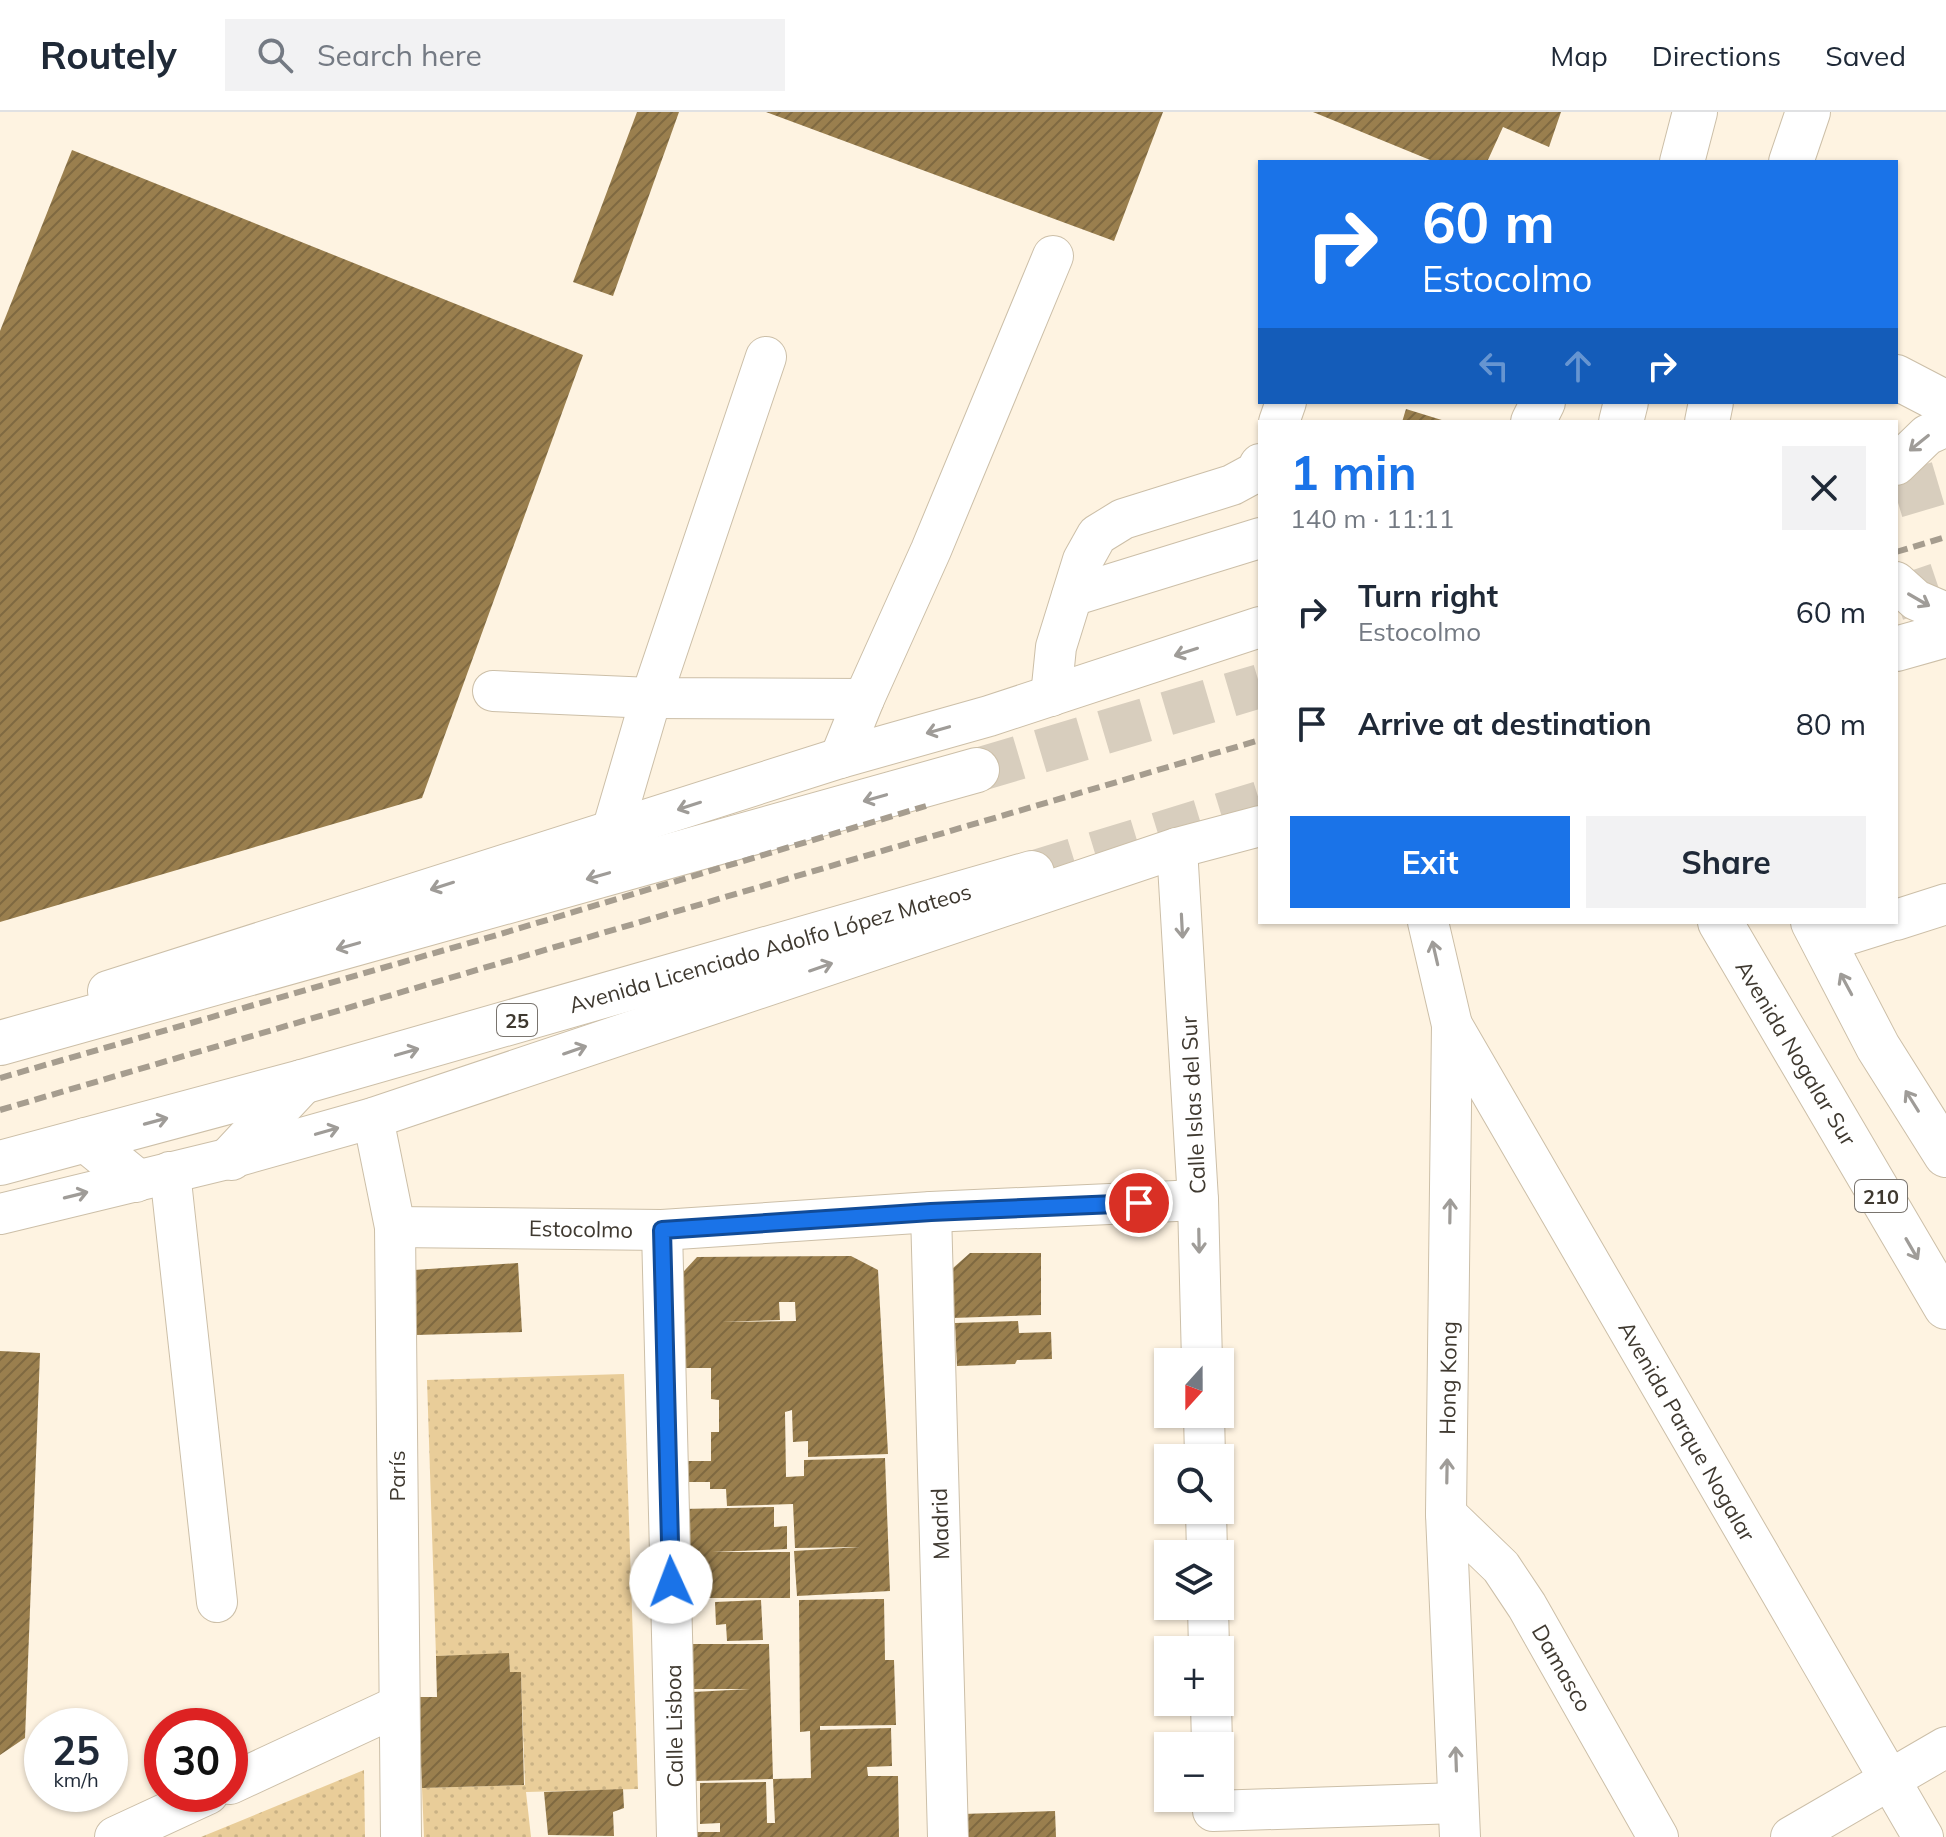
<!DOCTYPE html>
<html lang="en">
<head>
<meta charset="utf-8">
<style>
  :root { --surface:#fff; --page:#f2f2f3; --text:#1f2937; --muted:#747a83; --line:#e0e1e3; --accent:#1a73e8 }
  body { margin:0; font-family:Mulish,sans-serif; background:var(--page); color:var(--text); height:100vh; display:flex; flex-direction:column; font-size:30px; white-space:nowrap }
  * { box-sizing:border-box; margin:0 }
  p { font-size:26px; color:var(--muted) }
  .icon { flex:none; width:44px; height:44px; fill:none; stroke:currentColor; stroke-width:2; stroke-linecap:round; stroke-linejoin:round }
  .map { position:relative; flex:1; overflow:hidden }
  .sheet { position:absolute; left:1258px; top:308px; width:640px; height:504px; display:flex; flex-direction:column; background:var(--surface); border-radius:0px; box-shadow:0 2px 6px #0004 }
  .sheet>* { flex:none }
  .top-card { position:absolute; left:1258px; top:48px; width:640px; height:244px; border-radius:0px; box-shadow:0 2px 6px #0004; background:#1a73e8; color:#fff; overflow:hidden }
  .needle { width:52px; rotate:201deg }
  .buttons { position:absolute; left:1154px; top:1236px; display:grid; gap:16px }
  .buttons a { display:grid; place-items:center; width:80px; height:80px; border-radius:0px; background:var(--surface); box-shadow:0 2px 6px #0004; font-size:40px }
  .speed { position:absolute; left:24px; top:1596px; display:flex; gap:16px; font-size:40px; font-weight:700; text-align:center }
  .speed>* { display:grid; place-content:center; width:104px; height:104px; border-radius:50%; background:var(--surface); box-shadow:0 2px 6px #0004; line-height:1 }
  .speed small { font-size:20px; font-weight:400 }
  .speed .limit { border:12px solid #d22; background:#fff; color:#111 }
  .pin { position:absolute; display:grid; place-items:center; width:68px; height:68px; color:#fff; margin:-34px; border:4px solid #fff; border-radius:50%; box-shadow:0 2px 8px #0007 }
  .me { position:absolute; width:88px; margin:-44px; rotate:358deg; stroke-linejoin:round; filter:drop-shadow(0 0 6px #0008) }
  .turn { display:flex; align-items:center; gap:28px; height:168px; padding:0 32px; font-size:36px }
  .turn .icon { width:104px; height:104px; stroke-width:2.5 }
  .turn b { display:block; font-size:56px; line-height:68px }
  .lanes { display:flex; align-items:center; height:76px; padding:0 32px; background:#0003; justify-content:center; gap:40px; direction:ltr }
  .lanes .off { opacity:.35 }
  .round { display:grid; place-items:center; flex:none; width:84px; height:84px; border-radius:0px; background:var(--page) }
  .head { display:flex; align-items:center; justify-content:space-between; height:136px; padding:0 32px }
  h1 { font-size:48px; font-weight:700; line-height:60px; color:var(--accent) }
  .cta { display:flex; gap:16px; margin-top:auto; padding:16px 32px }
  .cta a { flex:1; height:92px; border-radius:0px; background:var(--accent); color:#fff; font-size:32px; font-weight:700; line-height:92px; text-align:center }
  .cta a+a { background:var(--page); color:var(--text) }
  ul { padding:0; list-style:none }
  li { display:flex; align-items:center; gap:24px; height:112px; padding:0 32px }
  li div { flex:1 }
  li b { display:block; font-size:30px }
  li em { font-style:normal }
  header { display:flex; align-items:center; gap:48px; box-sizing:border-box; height:112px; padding:0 40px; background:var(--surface); border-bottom:2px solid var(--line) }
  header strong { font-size:38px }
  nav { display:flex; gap:44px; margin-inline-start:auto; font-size:28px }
  .search { width:560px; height:72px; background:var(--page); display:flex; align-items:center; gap:20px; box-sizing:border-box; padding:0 28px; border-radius:0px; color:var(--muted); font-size:30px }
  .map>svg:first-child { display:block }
</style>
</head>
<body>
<header>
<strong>Routely</strong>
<div class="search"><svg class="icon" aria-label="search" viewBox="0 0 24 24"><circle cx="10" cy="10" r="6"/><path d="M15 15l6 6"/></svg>Search here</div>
<nav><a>Map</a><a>Directions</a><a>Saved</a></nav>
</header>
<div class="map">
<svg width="1946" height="1725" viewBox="0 0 1946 1725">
  <defs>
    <pattern id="green-dots" width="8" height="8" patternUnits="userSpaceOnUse" patternTransform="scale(2)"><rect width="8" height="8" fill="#e9cd99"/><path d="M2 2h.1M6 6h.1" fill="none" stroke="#c9b184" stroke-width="1.8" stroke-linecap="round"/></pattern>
    <pattern id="building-hatch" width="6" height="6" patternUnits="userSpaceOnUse" patternTransform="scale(2)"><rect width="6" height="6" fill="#9a7f4e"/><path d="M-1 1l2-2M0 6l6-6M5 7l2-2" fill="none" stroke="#7f6941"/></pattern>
  </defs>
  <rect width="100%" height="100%" fill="#fef3e1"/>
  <!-- green -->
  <g fill="url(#green-dots)">
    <path d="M624,1262L638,1677L526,1680L531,1725H424L422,1676L525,1673L521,1561L510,1560L509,1542L436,1544L427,1268Z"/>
    <path d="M364,1658L365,1725H201Z"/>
  </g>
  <!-- building -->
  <g fill="url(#building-hatch)" fill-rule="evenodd">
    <path d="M637,0H679L613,184L573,170Z"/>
    <path d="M766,0H1163L1114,129Z"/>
    <path d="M1313,0H1561L1549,35L1503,15L1487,50H1435Z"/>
    <path d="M72,38L583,243L422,686L0,810V219Z"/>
    <path d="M1406,297L1445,309V310H1402Z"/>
    <path d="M970,1141H1041V1203L952,1206V1157Z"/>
    <path d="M851,1144L878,1158L888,1342L808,1345V1329L793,1330L792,1298L785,1300L786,1365L804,1364V1348L885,1346L890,1479L797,1484L794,1439L860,1435L795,1436L793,1392L727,1394L726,1377H710V1370H686V1349H711V1320H719V1288L711,1287V1256H680L674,1170L697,1145ZM779,1190H795L796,1209L721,1210L780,1208Z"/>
    <path d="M518,1151L522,1220L416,1223L414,1158Z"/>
    <path d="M1018,1209L1019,1221L1051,1220L1052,1247L1017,1248L1015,1252L957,1254L955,1211Z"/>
    <path d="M0,1239L40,1241L25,1626L0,1643Z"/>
    <path d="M774,1395V1415L787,1414V1437L712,1440H790V1486H689L682,1397Z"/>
    <path d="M884,1487L885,1548H894L896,1613L820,1614V1618L891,1616L892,1654L867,1655L868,1664H898L899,1725H695V1720H720V1711L700,1712V1671L766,1670L767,1711H775L773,1667L811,1666L810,1619L800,1620L799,1488Z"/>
    <path d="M761,1488L763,1528L727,1529L726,1512L716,1513L715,1490Z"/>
    <path d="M691,1532H769L773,1667L695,1669L693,1580L750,1577H691Z"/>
    <path d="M509,1541L510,1560H521L524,1673L422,1676L418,1585H437L436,1544Z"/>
    <path d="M623,1677L624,1696L613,1700L614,1724L548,1723L544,1680Z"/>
    <path d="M1055,1699L1056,1725H964L962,1702Z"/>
  </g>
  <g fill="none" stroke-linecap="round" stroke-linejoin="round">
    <!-- major-tunnel -->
    <g stroke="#d8cebe" stroke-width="44" stroke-dasharray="44 22" stroke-linecap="butt">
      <path d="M1896,384L1946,369"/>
      <path d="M1896,487L1946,470"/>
      <path d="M977,658L1260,574"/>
      <path d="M1032,761L1260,691"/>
    </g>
    <defs>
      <g id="minor">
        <path d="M1279,310L1286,290"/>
        <path d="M1896,353L1927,323L1946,314"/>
        <path d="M1896,470L1916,488L1946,501"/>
        <path d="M1072,484L1260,426"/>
        <path d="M493,579L651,586L864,587"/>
        <path d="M1051,584L1056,535L1083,448L1097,423L1123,407L1232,373L1256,360L1260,352"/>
        <path d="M840,646L864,587L931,438L1053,144"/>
        <path d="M612,719L651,586L766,245"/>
        <path d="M1177,736L1198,1088L1202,1250"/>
        <path d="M1896,808L1946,792"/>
        <path d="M1428,810L1452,913L1446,1402L1460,1725"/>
        <path d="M1824,830L1888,810"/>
        <path d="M108,879L840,646L989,604L1260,515"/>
        <path d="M1452,913L1923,1725"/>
        <path d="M373,1006L395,1115L401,1725"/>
        <path d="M170,1060L217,1490"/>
        <path d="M931,1100L948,1725"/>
        <path d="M0,1102L231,1046L373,1006L1177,736L1260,714"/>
        <path d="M395,1115L662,1118L931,1100L1198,1088"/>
        <path d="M662,1118L677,1725"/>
        <path d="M1204,1302L1205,1346"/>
        <path d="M1206,1398L1207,1442"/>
        <path d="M1446,1402L1501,1455L1527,1494L1658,1725"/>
        <path d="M1208,1494L1209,1538"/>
        <path d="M1211,1590L1212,1634"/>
        <path d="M230,1672L398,1594"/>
        <path d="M1213,1699L1458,1691"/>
        <path d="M115,1725L208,1682"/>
        <path d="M1791,1725L1946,1635"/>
      </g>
      <g id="major">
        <path d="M0,931L977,658"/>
        <path d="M86,1028L135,1068"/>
        <path d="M231,1046L302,970"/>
        <path d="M0,1051L302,970L1032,761"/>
      </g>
      <g id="highway">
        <path d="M1682,50L1695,0"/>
        <path d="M1791,50L1808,0"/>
        <path d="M1896,265L1946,291"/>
        <path d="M1533,310L1543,290"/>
        <path d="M1621,310L1626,290"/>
        <path d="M1707,310L1711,290"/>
        <path d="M1896,537L1946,523"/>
        <path d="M1720,810L1946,1195"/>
        <path d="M1813,810L1878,935L1946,1043"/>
      </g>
    </defs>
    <!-- minor casing -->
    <use href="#minor" stroke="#ccbfa8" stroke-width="42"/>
    <!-- major casing -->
    <use href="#major" stroke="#ccbfa8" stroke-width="46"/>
    <!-- highway casing -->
    <use href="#highway" stroke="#ccbfa8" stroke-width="46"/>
    <!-- minor -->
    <use href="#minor" stroke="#fff" stroke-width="40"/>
    <!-- major -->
    <use href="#major" stroke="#fff" stroke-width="44"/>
    <!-- highway -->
    <use href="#highway" stroke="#fff" stroke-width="44"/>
    <!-- rail -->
    <g stroke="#a69d8f" stroke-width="6" stroke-dasharray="12 6" stroke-linecap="butt">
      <path d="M1896,440L1946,425"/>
      <path d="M0,966L497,823L926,694"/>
      <path d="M0,998L1260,628"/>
    </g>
  </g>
  <!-- one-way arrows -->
  <defs><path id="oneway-shaft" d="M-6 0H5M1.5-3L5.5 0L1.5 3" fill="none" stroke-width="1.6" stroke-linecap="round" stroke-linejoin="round" transform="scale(2)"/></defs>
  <g stroke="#9f9c98">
    <use href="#oneway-shaft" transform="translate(1919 331) rotate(141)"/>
    <use href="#oneway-shaft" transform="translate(1919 488) rotate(30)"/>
    <use href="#oneway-shaft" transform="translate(1186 540) rotate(162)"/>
    <use href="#oneway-shaft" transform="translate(938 618) rotate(164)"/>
    <use href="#oneway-shaft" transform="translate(875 686) rotate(164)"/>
    <use href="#oneway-shaft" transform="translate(689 694) rotate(162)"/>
    <use href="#oneway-shaft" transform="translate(598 764) rotate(164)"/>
    <use href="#oneway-shaft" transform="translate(442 774) rotate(162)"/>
    <use href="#oneway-shaft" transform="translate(1182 814) rotate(87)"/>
    <use href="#oneway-shaft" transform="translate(348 834) rotate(164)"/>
    <use href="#oneway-shaft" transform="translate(1435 841) rotate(-103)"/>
    <use href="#oneway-shaft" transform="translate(821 855) rotate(-19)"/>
    <use href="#oneway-shaft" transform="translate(1846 872) rotate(-118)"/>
    <use href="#oneway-shaft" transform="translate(575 938) rotate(-19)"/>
    <use href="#oneway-shaft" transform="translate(407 940) rotate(-16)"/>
    <use href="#oneway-shaft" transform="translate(1912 989) rotate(-122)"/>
    <use href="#oneway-shaft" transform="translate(156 1009) rotate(-15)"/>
    <use href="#oneway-shaft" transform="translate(327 1019) rotate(-16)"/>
    <use href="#oneway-shaft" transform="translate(76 1083) rotate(-14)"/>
    <use href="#oneway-shaft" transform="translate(1450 1099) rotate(-89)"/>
    <use href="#oneway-shaft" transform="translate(1199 1129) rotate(89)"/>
    <use href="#oneway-shaft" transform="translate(1912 1137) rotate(60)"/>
    <use href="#oneway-shaft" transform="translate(1447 1359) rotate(-89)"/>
    <use href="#oneway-shaft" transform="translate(1456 1647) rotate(-92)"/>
  </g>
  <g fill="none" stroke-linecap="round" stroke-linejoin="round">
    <defs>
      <path id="route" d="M671,1470L662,1118L931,1100L1139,1091"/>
    </defs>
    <!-- route casing -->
    <use href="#route" stroke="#114b97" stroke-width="20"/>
    <!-- route -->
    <use href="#route" stroke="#1a73e8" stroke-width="14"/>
  </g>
  <g text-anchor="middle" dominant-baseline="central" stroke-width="8" stroke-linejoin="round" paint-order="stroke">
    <!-- shield labels -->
    <g fill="#fff" stroke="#79746e" stroke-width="2">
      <rect x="497" y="892" width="40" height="32" rx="6"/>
      <rect x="1855" y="1068" width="52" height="32" rx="6"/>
    </g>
    <g font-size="20" font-weight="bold" fill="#3f3930">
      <text x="517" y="908">25</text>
      <text x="1881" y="1084">210</text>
    </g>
    <!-- street labels -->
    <g font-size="22" fill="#3f3930" stroke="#fff">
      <text transform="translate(770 836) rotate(-16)">Avenida Licenciado Adolfo López Mateos</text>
      <text transform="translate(1796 941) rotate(59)">Avenida Nogalar Sur</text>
      <text transform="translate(1193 993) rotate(-93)">Calle Islas del Sur</text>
      <text transform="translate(581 1117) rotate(1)">Estocolmo</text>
      <text transform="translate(1448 1266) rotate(-89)">Hong Kong</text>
      <text transform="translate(1687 1319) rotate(60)">Avenida Parque Nogalar</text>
      <text transform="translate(397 1364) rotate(-90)">París</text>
      <text transform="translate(940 1412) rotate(-92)">Madrid</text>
      <text transform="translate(1562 1556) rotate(60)">Damasco</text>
      <text transform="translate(674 1614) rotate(-91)">Calle Lisboa</text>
    </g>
  </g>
</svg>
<div class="buttons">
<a><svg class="needle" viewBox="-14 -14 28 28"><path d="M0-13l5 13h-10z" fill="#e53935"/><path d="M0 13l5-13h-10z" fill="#747a83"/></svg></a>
<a><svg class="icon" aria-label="search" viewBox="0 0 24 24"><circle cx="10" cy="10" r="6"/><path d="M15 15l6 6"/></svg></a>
<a><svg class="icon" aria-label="layers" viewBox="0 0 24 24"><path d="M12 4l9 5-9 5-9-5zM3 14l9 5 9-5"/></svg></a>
<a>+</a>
<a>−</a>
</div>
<div class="speed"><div>25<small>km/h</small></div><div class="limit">30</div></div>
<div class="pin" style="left:1139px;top:1091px;background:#d93025"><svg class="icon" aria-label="arrive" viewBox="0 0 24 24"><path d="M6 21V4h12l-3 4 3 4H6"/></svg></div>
<svg class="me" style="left:671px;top:1470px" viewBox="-20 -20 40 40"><circle r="19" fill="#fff"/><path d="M0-13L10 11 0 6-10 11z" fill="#1a73e8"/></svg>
<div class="top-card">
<div class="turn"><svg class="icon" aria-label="right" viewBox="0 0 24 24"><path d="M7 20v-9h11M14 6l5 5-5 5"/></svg><div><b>60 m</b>Estocolmo</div></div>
<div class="lanes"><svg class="icon off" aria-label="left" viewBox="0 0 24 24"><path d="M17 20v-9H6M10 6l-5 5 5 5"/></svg><svg class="icon off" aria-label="ahead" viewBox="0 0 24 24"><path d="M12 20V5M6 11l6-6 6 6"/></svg><svg class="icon" aria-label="right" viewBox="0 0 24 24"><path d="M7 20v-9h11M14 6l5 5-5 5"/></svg></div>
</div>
<section class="sheet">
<div class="head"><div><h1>1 min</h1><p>140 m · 11:11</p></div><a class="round"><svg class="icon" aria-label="close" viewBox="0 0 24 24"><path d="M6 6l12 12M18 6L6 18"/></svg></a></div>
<ul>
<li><svg class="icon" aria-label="right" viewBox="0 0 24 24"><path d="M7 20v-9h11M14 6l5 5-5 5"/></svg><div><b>Turn right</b><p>Estocolmo</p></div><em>60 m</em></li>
<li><svg class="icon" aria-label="arrive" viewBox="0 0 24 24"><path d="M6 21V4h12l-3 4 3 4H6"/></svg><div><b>Arrive at destination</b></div><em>80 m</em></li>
</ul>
<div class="cta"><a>Exit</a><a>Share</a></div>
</section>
</div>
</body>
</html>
